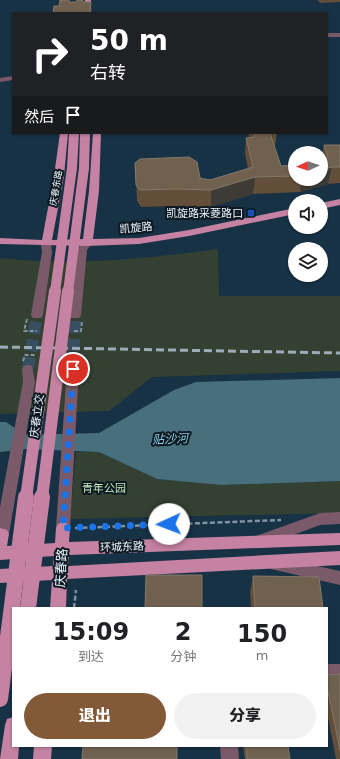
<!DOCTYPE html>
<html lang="zh">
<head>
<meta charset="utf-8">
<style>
  :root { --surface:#fff; --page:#f2f2f2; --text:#202124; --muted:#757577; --accent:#825a37 }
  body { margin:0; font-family:"DejaVu Sans","Noto Sans SC",sans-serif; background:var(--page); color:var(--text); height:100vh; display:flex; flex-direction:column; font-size:15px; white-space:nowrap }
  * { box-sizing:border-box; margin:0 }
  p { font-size:13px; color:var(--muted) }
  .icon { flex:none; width:22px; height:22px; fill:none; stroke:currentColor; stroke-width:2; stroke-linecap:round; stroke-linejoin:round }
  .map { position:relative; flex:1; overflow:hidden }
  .sheet { position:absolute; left:12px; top:607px; width:316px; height:140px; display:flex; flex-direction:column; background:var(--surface); border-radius:0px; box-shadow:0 1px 3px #0004 }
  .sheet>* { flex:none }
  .banner { position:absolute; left:12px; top:12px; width:316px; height:122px; border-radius:0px; box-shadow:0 1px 3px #0004; background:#202124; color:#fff; overflow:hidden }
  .needle { width:26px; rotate:266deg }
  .buttons { position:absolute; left:288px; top:146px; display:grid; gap:8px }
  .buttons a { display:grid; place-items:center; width:40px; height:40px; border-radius:50%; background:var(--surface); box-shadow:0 1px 3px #0004; font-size:20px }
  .pin { position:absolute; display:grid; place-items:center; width:34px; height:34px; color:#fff; margin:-17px; border:2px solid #fff; border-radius:50%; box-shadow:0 1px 4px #0007 }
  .me { position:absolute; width:44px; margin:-22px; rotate:268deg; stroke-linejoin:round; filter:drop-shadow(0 0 3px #0008) }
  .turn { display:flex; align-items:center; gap:14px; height:84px; padding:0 12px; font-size:18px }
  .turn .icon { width:52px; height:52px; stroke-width:2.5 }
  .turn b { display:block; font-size:28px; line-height:34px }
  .then { display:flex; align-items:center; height:38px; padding:0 12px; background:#0003; gap:8px; font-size:15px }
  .eta { display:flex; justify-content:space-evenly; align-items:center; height:68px; text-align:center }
  .eta b { font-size:24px; font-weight:800; line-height:28px }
  .button { display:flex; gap:8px; margin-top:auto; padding:8px 12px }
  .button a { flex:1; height:46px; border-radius:24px; background:var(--accent); color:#fff; font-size:16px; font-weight:800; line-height:46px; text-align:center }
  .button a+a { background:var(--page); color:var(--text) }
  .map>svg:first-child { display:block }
</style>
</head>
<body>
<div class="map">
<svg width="340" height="759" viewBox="0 0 340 759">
  <rect width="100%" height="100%" fill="#173145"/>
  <!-- green -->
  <g fill="#344132">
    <path d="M218,249L219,296H340V371L152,377L109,411L0,414V258C73,266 145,259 218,249Z"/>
    <path d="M76,452H99L157,479L221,485L340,481V513L70,519Z"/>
  </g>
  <!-- water -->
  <path fill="#486f7c" d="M340,378V481L221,485L157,479L99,452L26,449L0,452V422H6L15,428L16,435L99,433L174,390L196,382Z"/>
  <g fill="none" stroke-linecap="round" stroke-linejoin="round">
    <!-- minor-tunnel -->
    <g stroke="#374f61" stroke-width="12" stroke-dasharray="12 6" stroke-linecap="butt">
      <path d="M28,369L37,315"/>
      <path d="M73,369L75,315"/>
    </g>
    <!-- path-far1 -->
    <g stroke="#8193a0" stroke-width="2" stroke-dasharray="4 2" stroke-linecap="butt">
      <path d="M27,319L24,331H37"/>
      <path d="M74,331H81L82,321"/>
      <path d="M71,356L82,357L81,364"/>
      <path d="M23,361L25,355H35"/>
    </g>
    <!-- path -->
    <g stroke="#8193a0" stroke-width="2.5" stroke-dasharray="5 2.5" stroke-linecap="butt">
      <path d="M75,528L281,520"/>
      <path d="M74,608L76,590"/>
    </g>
    <!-- minor -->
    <g fill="#7a5a69" fill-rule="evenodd">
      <rect x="327" y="33" width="13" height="4"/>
      <path d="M13,76V80L0,82V78Z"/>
      <path d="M46,240L51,243L52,252L43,315L41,318H33L31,315L42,252L41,243Z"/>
      <path d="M87,240L92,243L87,250L81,315L79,318H71L69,315L77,250L83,241Z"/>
      <path d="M28,365L32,366L35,382L9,534L7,538L2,540H0V507L23,382L22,369L24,366Z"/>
      <path d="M73,365L77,366L79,369L70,528L68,532L63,534L58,532L56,528L67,369L69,366Z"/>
      <path d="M340,512V524L320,525L261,547L256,546L254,541L256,536L320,513Z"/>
      <path d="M276,557L340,571V585L271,569L269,564L271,559Z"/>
      <rect x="327" y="664" width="13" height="16"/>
      <path d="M220,746H238L239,759H221Z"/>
    </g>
    <!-- major -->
    <g fill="#c582a2" fill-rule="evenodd">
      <rect x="85" y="0" width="6" height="13"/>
      <path d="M60,133H68L64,176L52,240L83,239L89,191L93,133H101L99,191L93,239L139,238L189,230L295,208V214L189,236L139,244L87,246L0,244V238L42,240L54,176Z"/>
      <path d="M340,199V205L321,209V203Z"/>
      <path d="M63,522L68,524L70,528L69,542L340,533V545L69,555L68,566L340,551V565L67,579L66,608H50L52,580L0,583V569L53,566L54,556L0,560V528L7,530L9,534L7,546L55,543L56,528L58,524Z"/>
      <path d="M13,717V746H19L18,759H0L5,725L7,719Z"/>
      <path d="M34,746H52L51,759H33Z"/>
    </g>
    <!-- rail -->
    <path stroke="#9cacb8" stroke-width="3" stroke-dasharray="8 4" stroke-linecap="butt" d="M0,347L340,353"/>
    <!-- major-bridge-far2 -->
    <g stroke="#c582a2" stroke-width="10">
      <path d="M55,292L72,168L74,133"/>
      <path d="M68,292L84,168L85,133"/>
    </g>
    <!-- major-bridge-far1 -->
    <g stroke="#c582a2" stroke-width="12">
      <path d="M26,498L55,291"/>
      <path d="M42,498L68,291"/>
    </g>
    <!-- major-bridge -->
    <g stroke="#c582a2" stroke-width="16">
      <path d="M28,608L42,497"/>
      <path d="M0,699L26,497"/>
    </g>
  </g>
  <!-- wall -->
  <g fill="#624e39">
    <path d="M318,0H340V2L320,3Z"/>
    <path d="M248,133H277L275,146H274L281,166L295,165V179H321V159L324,145H340V183L328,184L300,192L253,194L211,207L176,206L141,207L137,201L135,163L200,178L210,180L248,169L245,154L246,138L249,137Z"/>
    <path d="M253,576L323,608H251L250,592Z"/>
    <path d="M340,674V759H336L327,712V675Z"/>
    <path d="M243,746H288L290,759H245Z"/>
  </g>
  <!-- shaded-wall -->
  <g fill="#3d3b35">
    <path d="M91,2L92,13H90Z"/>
    <path d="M332,167L328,184L300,192L302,179H321V170Z"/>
    <path d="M255,177L253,194L211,207V190Z"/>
  </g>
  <!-- building -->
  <g fill="#70604e" stroke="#84786a">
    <path d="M60,0H69V2H76L77,0H83V2H91L90,13H53L54,6H59Z"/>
    <path d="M254,133H270L281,166L295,165V176L255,177L211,190L176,189L140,190L136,185L135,163L140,159L189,157L197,162L200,178L210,180L253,167L246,138L255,137Z"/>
    <path d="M324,145H340V167H332L321,170V159L328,157Z"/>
    <path d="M146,575H202V608H145Z"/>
    <path d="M253,576L319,577L323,608H255Z"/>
    <path d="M340,674V750L327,686V675Z"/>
    <path d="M83,746H177V759H82Z"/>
    <path d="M246,746H288L290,759H247Z"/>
  </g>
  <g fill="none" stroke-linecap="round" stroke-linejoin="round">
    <!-- route -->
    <path stroke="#1a73e8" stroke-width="7" stroke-dasharray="0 12.6" d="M73,369L63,528L169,524"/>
  </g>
  <!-- markers -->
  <rect fill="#1a4fb4" stroke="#0d1821" stroke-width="1.5" x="247" y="209" width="8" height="8" rx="2"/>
  <g text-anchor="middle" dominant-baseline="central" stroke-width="4" stroke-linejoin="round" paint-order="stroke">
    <!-- far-street labels -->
    <g font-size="9" fill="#edf7fe" stroke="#0d1821">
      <text transform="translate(56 188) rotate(-80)">庆春东路</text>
    </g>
    <!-- poi labels -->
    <g font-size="11" fill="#edf7fe" stroke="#0d1821" text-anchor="end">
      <text x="243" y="213">凯旋路采菱路口</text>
    </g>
    <!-- street labels -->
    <g font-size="11" fill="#edf7fe" stroke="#0d1821">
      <text transform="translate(136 228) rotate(-5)">凯旋路</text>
      <text transform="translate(37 416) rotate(-82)">庆春立交</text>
      <text transform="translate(122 547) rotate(-2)">环城东路</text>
    </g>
    <!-- park labels -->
    <g font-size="11" fill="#c0e9b9" stroke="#0d1821">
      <text x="104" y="488">青年公园</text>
    </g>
    <!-- water labels -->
    <g font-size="12" font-style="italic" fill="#89d0e7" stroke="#0d1821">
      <text transform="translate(170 439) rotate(-2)">贴沙河</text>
    </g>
    <!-- near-street labels -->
    <g font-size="13" fill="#edf7fe" stroke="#0d1821">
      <text transform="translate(61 568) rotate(-86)">庆春路</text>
    </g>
  </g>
</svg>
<div class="buttons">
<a><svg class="needle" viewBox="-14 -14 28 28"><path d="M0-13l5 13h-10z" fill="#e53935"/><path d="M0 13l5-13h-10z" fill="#757577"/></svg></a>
<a><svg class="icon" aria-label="sound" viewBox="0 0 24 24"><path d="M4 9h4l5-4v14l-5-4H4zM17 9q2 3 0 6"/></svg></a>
<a><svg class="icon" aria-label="layers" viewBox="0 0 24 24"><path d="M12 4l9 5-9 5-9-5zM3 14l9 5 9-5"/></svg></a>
</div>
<div class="pin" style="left:73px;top:369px;background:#d93025"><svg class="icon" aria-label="arrive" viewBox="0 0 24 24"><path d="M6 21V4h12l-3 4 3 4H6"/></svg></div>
<svg class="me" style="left:169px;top:524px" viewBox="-20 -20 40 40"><circle r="19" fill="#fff"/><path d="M0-13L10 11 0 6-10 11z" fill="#1a73e8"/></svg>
<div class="banner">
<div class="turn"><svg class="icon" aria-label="right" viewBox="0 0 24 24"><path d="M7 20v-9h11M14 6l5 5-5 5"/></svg><div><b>50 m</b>右转</div></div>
<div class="then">然后<svg class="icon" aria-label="arrive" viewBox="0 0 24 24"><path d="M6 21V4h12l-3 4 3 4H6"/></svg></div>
</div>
<section class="sheet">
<div class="eta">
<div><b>15:09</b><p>到达</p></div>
<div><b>2</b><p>分钟</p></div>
<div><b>150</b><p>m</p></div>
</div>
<div class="button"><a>退出</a><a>分享</a></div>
</section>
</div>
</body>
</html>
